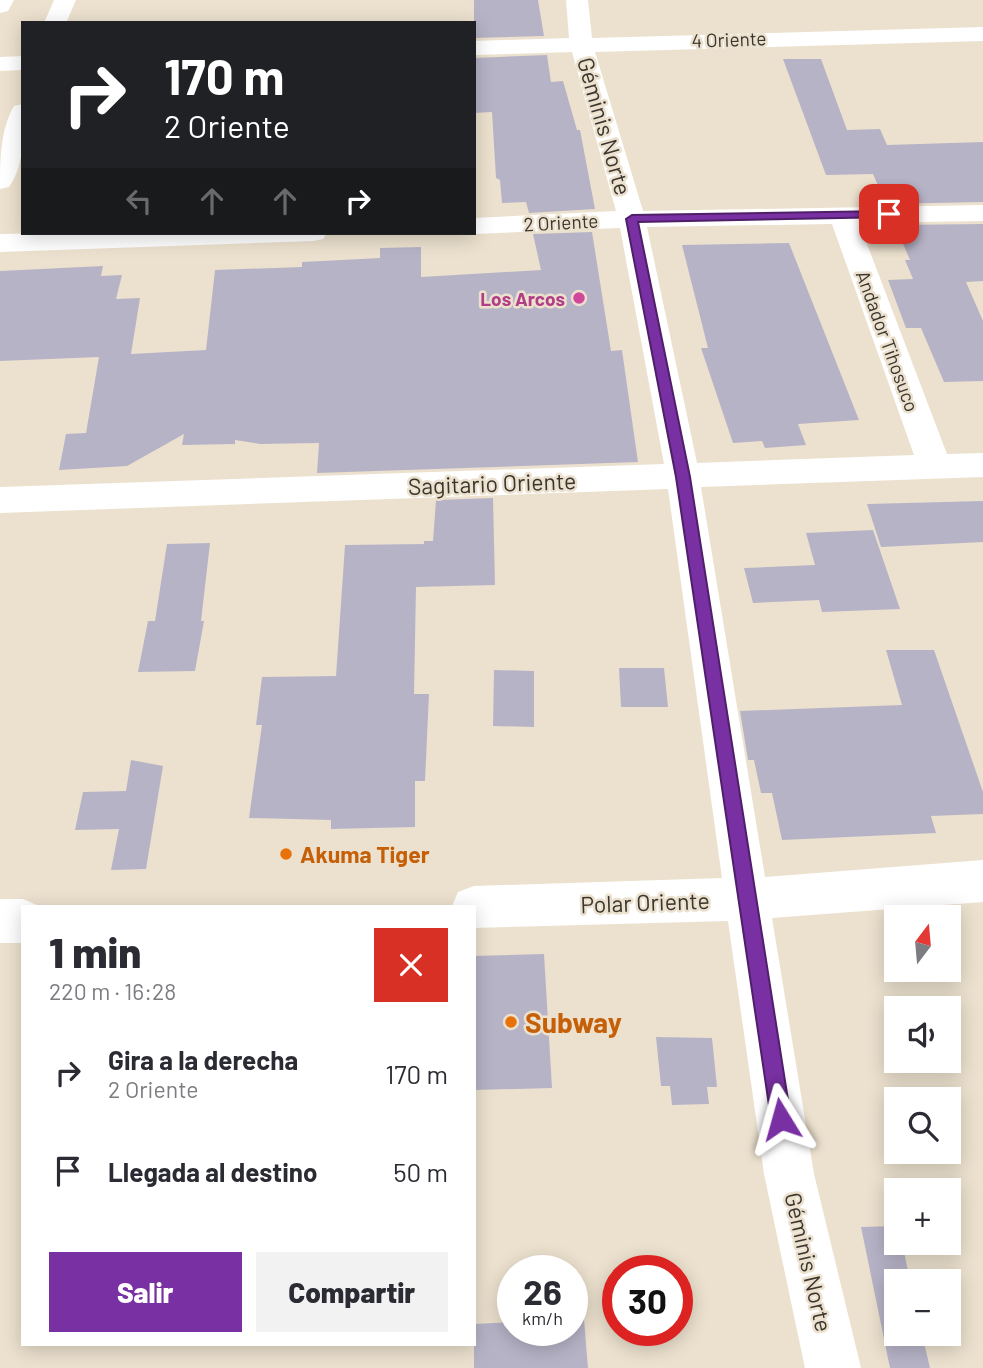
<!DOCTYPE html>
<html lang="es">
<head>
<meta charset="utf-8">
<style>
  :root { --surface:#fff; --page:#f2f2f3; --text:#2b2b33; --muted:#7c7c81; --accent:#7930a2 }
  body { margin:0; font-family:Barlow,sans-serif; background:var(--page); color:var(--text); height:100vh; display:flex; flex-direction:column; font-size:26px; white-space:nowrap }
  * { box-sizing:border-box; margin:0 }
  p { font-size:23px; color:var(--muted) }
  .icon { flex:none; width:38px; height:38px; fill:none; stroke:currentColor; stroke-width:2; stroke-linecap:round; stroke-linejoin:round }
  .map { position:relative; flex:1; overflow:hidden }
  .drawer { position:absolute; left:21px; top:905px; width:455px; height:441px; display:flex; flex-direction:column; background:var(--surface); border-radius:0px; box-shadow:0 4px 18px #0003 }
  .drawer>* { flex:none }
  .hud { position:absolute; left:21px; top:21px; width:455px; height:214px; border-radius:0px; box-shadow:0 4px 18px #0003; background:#202124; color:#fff; overflow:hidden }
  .needle { width:46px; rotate:16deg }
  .tools { position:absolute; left:884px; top:905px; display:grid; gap:14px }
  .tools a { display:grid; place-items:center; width:77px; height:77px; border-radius:0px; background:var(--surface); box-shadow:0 4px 18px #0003; font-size:35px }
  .speed { position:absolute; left:497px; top:1255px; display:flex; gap:14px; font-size:35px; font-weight:700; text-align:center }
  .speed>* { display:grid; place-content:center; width:91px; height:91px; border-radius:50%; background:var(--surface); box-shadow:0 4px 18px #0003; line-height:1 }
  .speed small { font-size:18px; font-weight:400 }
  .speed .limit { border:10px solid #d22; background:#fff; color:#111 }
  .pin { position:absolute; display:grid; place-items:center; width:60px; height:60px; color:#fff; margin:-30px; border-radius:14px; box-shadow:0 4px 10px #0006 }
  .me { position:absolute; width:77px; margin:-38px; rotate:352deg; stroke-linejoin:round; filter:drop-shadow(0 0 5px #0008) }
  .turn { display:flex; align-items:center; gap:24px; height:147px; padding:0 28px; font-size:32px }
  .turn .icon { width:91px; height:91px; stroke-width:2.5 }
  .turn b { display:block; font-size:49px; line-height:60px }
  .lanes { display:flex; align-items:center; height:66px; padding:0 28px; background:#0003; justify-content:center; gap:35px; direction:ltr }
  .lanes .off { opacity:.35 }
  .round { display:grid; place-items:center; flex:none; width:74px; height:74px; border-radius:0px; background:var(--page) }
  .headline { display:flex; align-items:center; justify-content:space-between; height:119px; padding:0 28px }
  h1 { font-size:42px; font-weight:800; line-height:52px }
  .action { display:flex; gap:14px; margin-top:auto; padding:14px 28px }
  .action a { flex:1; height:80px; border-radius:0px; background:var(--accent); color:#fff; font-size:28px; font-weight:800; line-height:80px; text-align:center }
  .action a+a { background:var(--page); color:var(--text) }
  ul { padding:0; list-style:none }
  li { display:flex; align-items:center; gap:21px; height:98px; padding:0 28px }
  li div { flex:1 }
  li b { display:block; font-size:26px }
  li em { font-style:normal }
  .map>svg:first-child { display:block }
</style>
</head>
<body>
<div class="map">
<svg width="983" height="1368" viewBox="0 0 983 1368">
  <rect width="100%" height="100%" fill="#ece1ce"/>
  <!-- building -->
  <g fill="#b7b3c7">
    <path d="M474,0H538L544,36L474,38Z"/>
    <path d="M547,55L551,82L563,81L577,130H580L595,209L529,213L526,202L502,203L500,180L496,178L492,112L474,113V58Z"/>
    <path d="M783,59H821L847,130L880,129L887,145L983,142V202L886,204L873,174L826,175Z"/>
    <path d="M983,224V281L966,282L983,321V381L944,382L921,328H906L888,280L913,279L905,260H910L895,225Z"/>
    <path d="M592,232L611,351L622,350L638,462L317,473L319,443L260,444L235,440V444L182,445L184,434L127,466L59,470L66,434L86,433L99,357L0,361V271L103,266L101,276L122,275L116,299L140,298L131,354L206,350L215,270L302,267V262L380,258V248L421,247V277L541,270L533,234Z"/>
    <path d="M789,243L859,420L798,424L806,445L765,448L762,441L733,443L701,348H708L682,245Z"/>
    <path d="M493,498L495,585L416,587L414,694H429L425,781H415V827L331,829V820L249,818L262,725H256L262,677L336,676L345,545L424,544V541H433L436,500Z"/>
    <path d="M983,501V542L881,547L867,504Z"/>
    <path d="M873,530L900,609L822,612L819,600L753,603L744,568L815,565L806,533Z"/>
    <path d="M210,543L201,621H204L195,671L138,672L148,621H155L167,544Z"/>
    <path d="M886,650H934L983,792V814L931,816L936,833L782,840L772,793H761L754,760H748L740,711L902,705Z"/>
    <path d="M619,668H664L668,707H621Z"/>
    <path d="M494,670L534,671V727L493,726Z"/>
    <path d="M131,760L163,766L146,869L111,870L119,829L75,830L83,792L126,791Z"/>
    <path d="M544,954L552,1088L474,1090V956Z"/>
    <path d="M656,1037L712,1038L717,1087H707L709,1104L672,1105L670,1086H661Z"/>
    <path d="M896,1226V1242H902L910,1281H896V1334H922L930,1368H890L861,1227Z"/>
    <path d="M572,1319H584L588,1368H474V1324L513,1322V1330H572Z"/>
  </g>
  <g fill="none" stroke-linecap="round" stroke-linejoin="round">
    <!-- street -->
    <g fill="#fff" fill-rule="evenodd">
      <path d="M0,0H14L8,11L0,13Z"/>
      <path d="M54,0H76L66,23H44Z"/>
      <path d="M566,0H588L592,38L983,27V41L595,52L643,211L983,205V221L859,223L947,454L983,453V477L701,487L765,877L983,860V902L772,918L814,1174L861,1368H805L764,1174L728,921L474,928V906H452L458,892L474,886L722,878L668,489L0,513V487L664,464L620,228L474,234L468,233H474V218L616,211L572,52L474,55V41L569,38ZM832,224L914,455L697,463L647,227Z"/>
      <path d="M23,56V70L0,71V57Z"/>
      <path d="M23,104C23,131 26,163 9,187L0,189C0,161 0,130 14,106Z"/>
      <path d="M52,233H327L323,239L313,241L0,252V234Z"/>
      <path d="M0,899H23L39,906H23V943H0Z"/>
    </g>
  </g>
  <!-- route -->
  <path fill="#7930a2" stroke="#4f1f69" stroke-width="2" d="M889,211L893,212V217L638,222L690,477L791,1119L788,1126L781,1129L774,1126L771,1119L676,477L626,219L632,215Z"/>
  <!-- markers -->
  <circle fill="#d1479c" stroke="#ece1ce" stroke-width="2.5" cx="579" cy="298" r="7"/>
  <g fill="#e8710a" stroke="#ece1ce" stroke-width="2.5">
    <circle cx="286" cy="854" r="7"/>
    <circle cx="511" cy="1022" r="7"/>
  </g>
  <g text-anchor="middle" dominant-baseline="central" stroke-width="5" stroke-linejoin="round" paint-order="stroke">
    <!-- far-street labels -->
    <g font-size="19" fill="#3a352e" stroke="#ece1ce">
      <text transform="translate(729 39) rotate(-2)">4 Oriente</text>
      <text transform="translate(561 222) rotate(-3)">2 Oriente</text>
      <text transform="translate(888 341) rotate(70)">Andador Tihosuco</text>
    </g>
    <!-- far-hotel labels -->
    <g font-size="19" font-weight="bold" fill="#b23c85" stroke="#ece1ce" text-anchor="end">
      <text x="565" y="298">Los Arcos</text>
    </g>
    <!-- street labels -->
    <g font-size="23" fill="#3a352e" stroke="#ece1ce">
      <text transform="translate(605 126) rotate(74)">Géminis Norte</text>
      <text transform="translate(492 483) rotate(-2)">Sagitario Oriente</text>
      <text transform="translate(645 902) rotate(-2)">Polar Oriente</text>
      <text transform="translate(809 1262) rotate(77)">Géminis Norte</text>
    </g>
    <!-- food labels -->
    <g font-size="23" font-weight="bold" fill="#c56008" stroke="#ece1ce" text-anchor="start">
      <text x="300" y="854">Akuma Tiger</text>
    </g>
    <!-- near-food labels -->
    <g font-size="28" font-weight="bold" fill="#c56008" stroke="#ece1ce" text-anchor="start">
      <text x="525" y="1022">Subway</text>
    </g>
  </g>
</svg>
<div class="tools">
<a><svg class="needle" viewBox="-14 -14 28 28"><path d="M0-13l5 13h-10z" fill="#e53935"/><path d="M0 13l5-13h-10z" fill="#7c7c81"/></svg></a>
<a><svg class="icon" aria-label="sound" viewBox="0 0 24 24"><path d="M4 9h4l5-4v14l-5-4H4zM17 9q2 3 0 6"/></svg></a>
<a><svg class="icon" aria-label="search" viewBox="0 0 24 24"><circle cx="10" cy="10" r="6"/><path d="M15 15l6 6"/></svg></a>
<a>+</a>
<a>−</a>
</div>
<div class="speed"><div>26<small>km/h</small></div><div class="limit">30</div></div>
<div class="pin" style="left:889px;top:214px;background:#d93025"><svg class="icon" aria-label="arrive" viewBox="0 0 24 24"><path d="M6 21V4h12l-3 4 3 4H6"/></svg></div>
<svg class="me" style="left:781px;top:1119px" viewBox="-20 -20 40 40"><path d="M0-17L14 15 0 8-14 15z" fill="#7930a2" stroke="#fff" stroke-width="4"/></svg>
<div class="hud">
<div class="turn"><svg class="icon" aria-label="right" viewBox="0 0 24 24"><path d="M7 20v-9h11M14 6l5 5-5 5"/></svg><div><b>170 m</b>2 Oriente</div></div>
<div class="lanes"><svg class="icon off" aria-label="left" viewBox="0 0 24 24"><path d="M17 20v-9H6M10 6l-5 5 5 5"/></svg><svg class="icon off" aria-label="ahead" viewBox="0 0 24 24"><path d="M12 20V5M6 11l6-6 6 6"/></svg><svg class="icon off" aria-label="ahead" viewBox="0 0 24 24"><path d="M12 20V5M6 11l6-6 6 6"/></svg><svg class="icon" aria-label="right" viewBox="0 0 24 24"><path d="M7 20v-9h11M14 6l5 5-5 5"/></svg></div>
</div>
<section class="drawer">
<div class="headline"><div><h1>1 min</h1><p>220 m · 16:28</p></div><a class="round" style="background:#d93025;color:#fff"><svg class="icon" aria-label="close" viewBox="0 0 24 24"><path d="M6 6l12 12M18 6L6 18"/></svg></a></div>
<ul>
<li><svg class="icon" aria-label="right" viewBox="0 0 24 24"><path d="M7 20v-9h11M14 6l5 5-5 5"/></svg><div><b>Gira a la derecha</b><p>2 Oriente</p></div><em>170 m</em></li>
<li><svg class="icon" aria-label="arrive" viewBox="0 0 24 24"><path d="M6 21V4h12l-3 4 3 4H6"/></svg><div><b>Llegada al destino</b></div><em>50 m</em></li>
</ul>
<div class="action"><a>Salir</a><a>Compartir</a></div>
</section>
</div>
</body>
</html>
